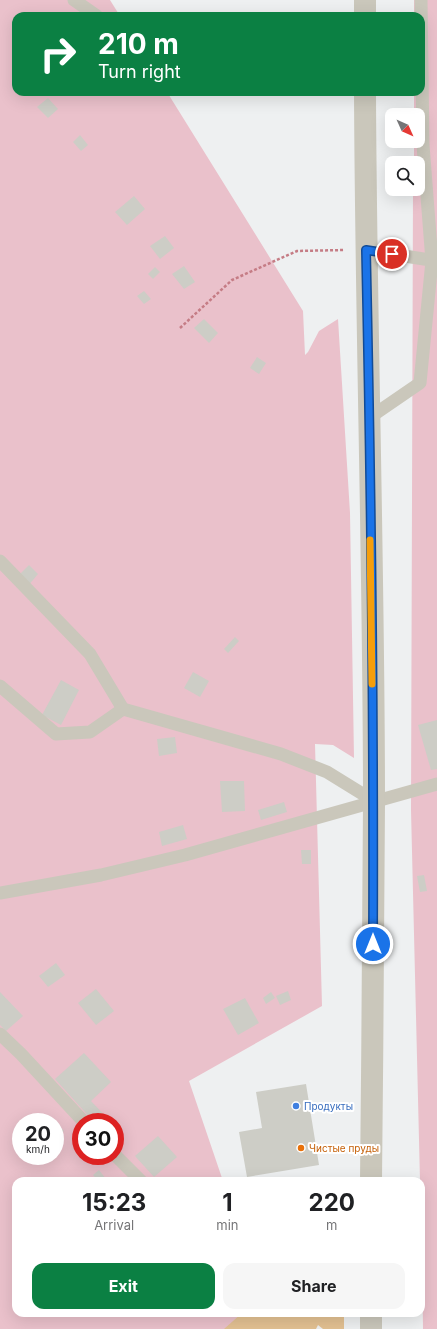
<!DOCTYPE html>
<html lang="en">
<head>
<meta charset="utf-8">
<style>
  :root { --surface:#fff; --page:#f6f6f6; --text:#202124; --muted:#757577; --accent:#0b8043 }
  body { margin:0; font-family:Inter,sans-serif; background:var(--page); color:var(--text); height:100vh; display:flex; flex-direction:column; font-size:15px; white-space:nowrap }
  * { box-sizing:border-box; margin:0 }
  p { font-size:13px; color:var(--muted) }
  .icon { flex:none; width:22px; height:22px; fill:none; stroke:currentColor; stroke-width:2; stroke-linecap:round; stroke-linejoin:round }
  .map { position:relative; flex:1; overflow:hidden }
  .drawer { position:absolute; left:12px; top:1177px; width:413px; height:140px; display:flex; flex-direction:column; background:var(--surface); border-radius:12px; box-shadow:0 4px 16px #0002 }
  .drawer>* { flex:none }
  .banner { position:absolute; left:12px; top:12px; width:413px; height:84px; border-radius:12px; box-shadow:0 4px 16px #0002; background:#0b8043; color:#fff; overflow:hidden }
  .needle { width:26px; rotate:135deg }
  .tools { position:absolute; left:385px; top:108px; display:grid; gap:8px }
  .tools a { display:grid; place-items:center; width:40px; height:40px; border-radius:8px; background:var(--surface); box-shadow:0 4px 16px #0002; font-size:20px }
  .speed { position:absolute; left:12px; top:1113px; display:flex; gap:8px; font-size:20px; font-weight:700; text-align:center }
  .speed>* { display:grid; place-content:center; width:52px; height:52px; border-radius:50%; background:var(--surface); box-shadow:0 4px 16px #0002; line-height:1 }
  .speed small { font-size:10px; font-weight:400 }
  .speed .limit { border:6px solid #d22; background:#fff; color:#111 }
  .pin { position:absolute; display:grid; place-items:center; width:34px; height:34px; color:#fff; margin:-17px; border:2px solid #fff; border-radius:50%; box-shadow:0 1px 4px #0007 }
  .me { position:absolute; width:44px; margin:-22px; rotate:0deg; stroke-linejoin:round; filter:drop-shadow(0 0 3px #0008) }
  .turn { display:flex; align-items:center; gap:14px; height:84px; padding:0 20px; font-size:18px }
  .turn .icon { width:52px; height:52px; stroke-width:2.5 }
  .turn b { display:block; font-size:28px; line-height:34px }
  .eta { display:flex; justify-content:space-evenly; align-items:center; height:68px; text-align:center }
  .eta b { font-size:24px; font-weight:700; line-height:28px }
  .button { display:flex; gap:8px; margin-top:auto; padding:8px 20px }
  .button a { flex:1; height:46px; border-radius:12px; background:var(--accent); color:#fff; font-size:16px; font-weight:700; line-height:46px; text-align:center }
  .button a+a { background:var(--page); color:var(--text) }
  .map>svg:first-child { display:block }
</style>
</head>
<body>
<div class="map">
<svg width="437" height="1329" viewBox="0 0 437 1329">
  <rect width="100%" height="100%" fill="#eef0f1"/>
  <!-- green -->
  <g fill="#eac1cb" fill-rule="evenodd">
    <path d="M0,0H110L120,16H16V92H167L303,311L305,355L308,352L319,331L338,319L350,513L354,758L333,745L315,744L322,1006L189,1081L223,1181H16V1313H275L282,1329H0ZM21,1122H55V1156H21ZM81,1122H115V1156H81Z"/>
    <path d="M414,0H437V1329H423L421,1181H420L411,810L413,189H418V163H414V141H418V115H414V92H421V16H414Z"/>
  </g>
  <!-- water -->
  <path fill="#e3c192" d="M242,1313H344V1329H323L318,1325L316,1329H224Z"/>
  <!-- building -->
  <g fill="#cdcdc6">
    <path d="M48,98L58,109L48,118L37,107Z"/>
    <path d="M80,135L88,145L81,151L73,142Z"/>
    <path d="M134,196L145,209L127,225L115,212Z"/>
    <path d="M165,236L174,248L160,259L150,246Z"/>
    <path d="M184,266L195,282L184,289L172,274Z"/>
    <path d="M155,267L160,272L153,279L148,274Z"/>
    <path d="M144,291L151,299L144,304L137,296Z"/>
    <path d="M204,319L218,333L209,343L194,328Z"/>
    <path d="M257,357L266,363L259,374L250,368Z"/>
    <path d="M29,565L38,574L28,586L18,576Z"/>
    <path d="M235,637L239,641L228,653L224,649Z"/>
    <path d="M193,672L209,681L200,697L184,688Z"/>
    <path d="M61,680L79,690L61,725L42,715Z"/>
    <path d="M437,720V769L431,770L418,725Z"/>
    <path d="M175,737L177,753L159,756L157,739Z"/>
    <path d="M220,781H244L245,811L222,812Z"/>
    <path d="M284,802L287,812L261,820L258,810Z"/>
    <path d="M183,825L187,839L162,846L159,832Z"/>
    <path d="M301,850H311V864H302Z"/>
    <path d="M424,875L427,891L420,892L417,876Z"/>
    <path d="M56,963L65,975L48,987L39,976Z"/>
    <path d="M96,989L114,1011L96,1025L78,1003Z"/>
    <path d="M288,991L291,1000L280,1005L276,996Z"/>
    <path d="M0,992L23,1016L6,1031L0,1025Z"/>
    <path d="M271,992L275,998L266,1004L263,998Z"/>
    <path d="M245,998L259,1023L238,1035L223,1009Z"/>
    <path d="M84,1053L111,1082L91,1101L111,1122H94L55,1079Z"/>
    <path d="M306,1084L319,1165L247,1177L239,1132L262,1128L256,1092Z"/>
    <path d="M52,1118L64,1131L55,1139V1122H47Z"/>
    <path d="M158,1136L177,1157L154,1177L135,1156Z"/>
    <path d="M99,1170L106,1179L104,1181H98L93,1175Z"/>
  </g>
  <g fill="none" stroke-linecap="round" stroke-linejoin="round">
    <!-- path -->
    <path stroke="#c57c85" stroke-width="2.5" stroke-dasharray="3 2" stroke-linecap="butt" d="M180,328L232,280L297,251L345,250"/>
    <!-- lane -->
    <g stroke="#cac7bb" stroke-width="13">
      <path d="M74,0L97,16"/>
      <path d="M366,250L437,261"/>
      <path d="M369,418L420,383L432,261L423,145L421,0"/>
      <path d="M0,561L90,654L123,709L281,754L327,772L374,801"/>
      <path d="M0,686L56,734L90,732L123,709"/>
      <path d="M0,893L101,875L185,855L437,784"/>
      <path d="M0,1034L21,1054L84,1122"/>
      <path d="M115,1155L141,1181"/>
    </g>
    <!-- street -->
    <g stroke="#cac7bb" stroke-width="22">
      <path d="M365,0V16"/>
      <path d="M365,92C366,329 374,566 374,803C374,929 372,1055 371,1181"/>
      <path d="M371,1313V1329"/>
    </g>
  </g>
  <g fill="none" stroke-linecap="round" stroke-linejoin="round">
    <defs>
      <path id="route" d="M373,944C374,712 371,481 366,250L392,254"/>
    </defs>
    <!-- route casing -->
    <use href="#route" stroke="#114b97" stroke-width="10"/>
    <!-- route -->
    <use href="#route" stroke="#1a73e8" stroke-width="7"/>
    <!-- slow -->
    <path stroke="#f59e0b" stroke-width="7" d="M370,540L372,684"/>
  </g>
  <!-- markers -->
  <circle fill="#3f7fe0" stroke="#fff" stroke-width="1.5" cx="296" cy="1106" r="4"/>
  <circle fill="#e8710a" stroke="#fff" stroke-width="1.5" cx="301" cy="1148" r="4"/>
  <g text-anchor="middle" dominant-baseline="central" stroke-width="4" stroke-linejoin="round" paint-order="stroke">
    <!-- shop labels -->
    <g font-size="10" fill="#366cbe" stroke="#fff" text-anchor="start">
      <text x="304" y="1106">Продукты</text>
    </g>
    <!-- food labels -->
    <g font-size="10" fill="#c56008" stroke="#fff" text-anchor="start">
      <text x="309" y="1148">Чистые пруды</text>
    </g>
  </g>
</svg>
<div class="tools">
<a><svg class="needle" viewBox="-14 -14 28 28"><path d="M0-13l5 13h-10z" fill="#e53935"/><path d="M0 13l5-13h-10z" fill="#757577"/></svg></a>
<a><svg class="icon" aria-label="search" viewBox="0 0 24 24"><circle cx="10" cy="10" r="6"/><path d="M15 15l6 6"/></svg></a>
</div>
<div class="speed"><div>20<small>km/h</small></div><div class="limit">30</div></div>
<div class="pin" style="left:392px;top:254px;background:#d93025"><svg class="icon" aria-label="arrive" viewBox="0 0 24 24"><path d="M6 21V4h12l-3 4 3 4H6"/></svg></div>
<svg class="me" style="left:373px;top:944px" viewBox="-20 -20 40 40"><circle r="17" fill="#1a73e8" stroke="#fff" stroke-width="3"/><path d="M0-11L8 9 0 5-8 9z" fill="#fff"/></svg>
<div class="banner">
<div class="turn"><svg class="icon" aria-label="right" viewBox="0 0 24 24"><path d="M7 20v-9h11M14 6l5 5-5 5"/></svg><div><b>210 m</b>Turn right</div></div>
</div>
<section class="drawer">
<div class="eta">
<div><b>15:23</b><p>Arrival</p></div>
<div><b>1</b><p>min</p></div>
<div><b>220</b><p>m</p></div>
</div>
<div class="button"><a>Exit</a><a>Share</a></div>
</section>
</div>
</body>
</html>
